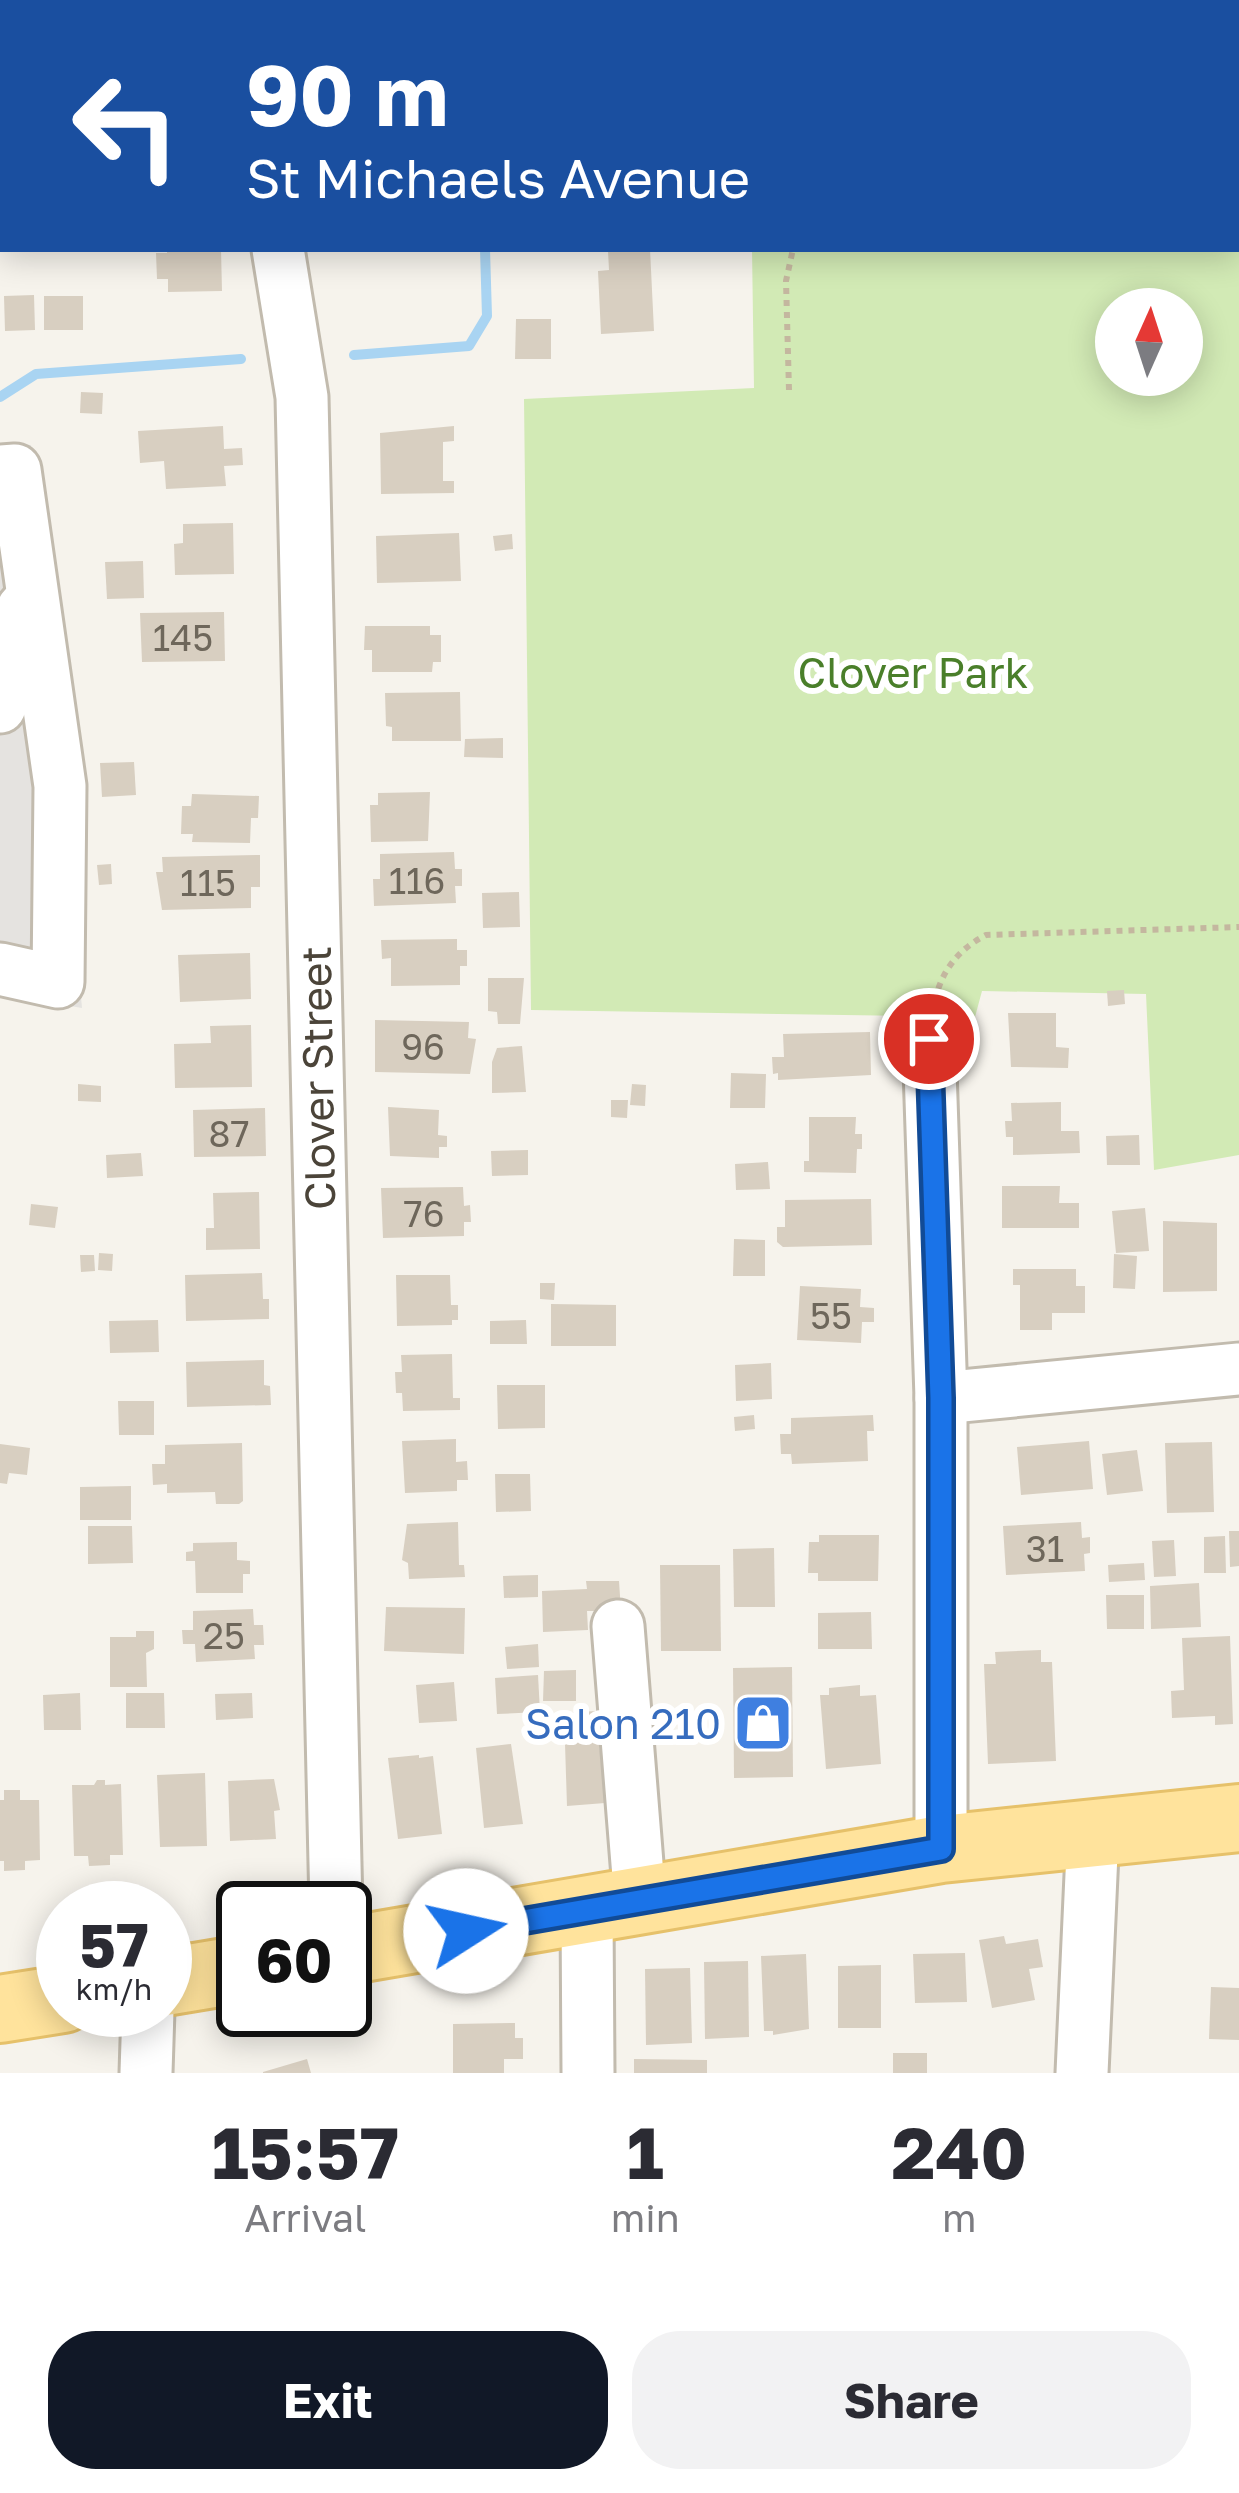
<!DOCTYPE html>
<html lang="en">
<head>
<meta charset="utf-8">
<style>
  :root { --surface:#fff; --page:#f2f2f3; --text:#2b2b33; --muted:#7c7c81; --accent:#111827 }
  body { margin:0; font-family:"Golos Text",sans-serif; background:var(--page); color:var(--text); height:100vh; display:flex; flex-direction:column; font-size:45px; white-space:nowrap }
  * { box-sizing:border-box; margin:0 }
  p { font-size:39px; color:var(--muted) }
  .icon { flex:none; width:66px; height:66px; fill:none; stroke:currentColor; stroke-width:2; stroke-linecap:round; stroke-linejoin:round }
  .map { position:relative; height:2073px; overflow:hidden }
  .side { display:flex; flex-direction:column; background:var(--surface); flex:1 }
  .side>* { flex:none }
  .top-card { position:absolute; left:0px; top:0px; width:1239px; height:252px; box-shadow:0 6px 30px #0003; background:#1a4fa0; color:#fff; overflow:hidden }
  .needle { width:78px; rotate:3deg }
  .controls { position:absolute; left:1095px; top:288px; display:grid; gap:24px }
  .controls a { display:grid; place-items:center; width:108px; height:108px; border-radius:50%; background:var(--surface); box-shadow:0 6px 30px #0003; font-size:60px }
  .speed { position:absolute; left:36px; top:1881px; display:flex; gap:24px; font-size:60px; font-weight:700; text-align:center }
  .speed>* { display:grid; place-content:center; width:156px; height:156px; border-radius:50%; background:var(--surface); box-shadow:0 6px 30px #0003; line-height:1 }
  .speed small { font-size:30px; font-weight:400 }
  .speed .limit { border:6px solid #111; border-radius:18px; background:#fff; color:#111 }
  .pin { position:absolute; display:grid; place-items:center; width:102px; height:102px; color:#fff; margin:-51px; border:6px solid #fff; border-radius:50%; box-shadow:0 3px 12px #0007 }
  .me { position:absolute; width:132px; margin:-66px; rotate:80deg; stroke-linejoin:round; filter:drop-shadow(0 0 9px #0008) }
  .turn { display:flex; align-items:center; gap:42px; height:252px; padding:0 48px; font-size:54px }
  .turn .icon { width:156px; height:156px; stroke-width:2.5 }
  .turn b { display:block; font-size:84px; line-height:102px }
  .eta { display:flex; justify-content:space-evenly; align-items:center; height:204px; text-align:center }
  .eta b { font-size:72px; font-weight:700; line-height:84px }
  .button { display:flex; gap:24px; margin-top:auto; padding:24px 48px }
  .button a { flex:1; height:138px; border-radius:48px; background:var(--accent); color:#fff; font-size:48px; font-weight:700; line-height:138px; text-align:center }
  .button a+a { background:var(--page); color:var(--text) }
  .map>svg:first-child { display:block }
</style>
</head>
<body>
<div class="map">
<svg width="1239" height="2073" viewBox="0 0 1239 2073">
  <rect width="100%" height="100%" fill="#f6f3ec"/>
  <!-- green -->
  <path fill="#d2eab5" fill-rule="evenodd" d="M558,0H1239V1155L1154,1170L1146,994L982,991L975,1017L531,1010L524,399L754,388L752,249H1236V3ZM1116,309H1182V375H1116Z"/>
  <!-- parking -->
  <path fill="#e5e3e0" d="M31,445L82,1008L0,994V448Z"/>
  <g fill="none" stroke-linecap="round" stroke-linejoin="round">
    <!-- stream -->
    <g stroke="#a9d4f2" stroke-width="10">
      <path d="M759,0V3"/>
      <path d="M791,3L797,0"/>
      <path d="M354,355L469,346L487,316L485,249"/>
      <path d="M0,397L36,374L241,359"/>
    </g>
  </g>
  <!-- building -->
  <g fill="#d8cfc1">
    <path d="M167,249H221L222,291L168,292V279H157L156,253H167Z"/>
    <path d="M650,249L654,331L601,334L598,271L609,270L608,251Z"/>
    <path d="M34,295L35,330L5,331L4,296Z"/>
    <rect x="44" y="296" width="39" height="34"/>
    <path d="M516,319H551V359H515Z"/>
    <path d="M81,392L103,393L102,414L80,413Z"/>
    <path d="M223,426L224,449L242,448L243,465L224,466L226,486L166,489L164,461L140,463L138,431Z"/>
    <path d="M454,426V441L443,442V481H454V493L381,494L380,433Z"/>
    <path d="M233,523L234,574L175,575L174,544L183,543V524Z"/>
    <path d="M459,533L461,581L377,583L376,536Z"/>
    <path d="M512,534L513,549L495,551L493,536Z"/>
    <path d="M143,561L144,598L107,599L105,562Z"/>
    <path d="M224,612L225,661L142,662L140,613Z"/>
    <path d="M365,626H430V635H441V662H433L432,672H372V650H364Z"/>
    <path d="M460,692L461,741H392V727L386,726L385,693Z"/>
    <path d="M503,738V758L464,757L465,739Z"/>
    <path d="M134,762L136,795L102,797L100,763Z"/>
    <path d="M430,792L428,841L371,842L370,805H378V793Z"/>
    <path d="M192,794L259,796L258,818H251L250,843L192,842L193,834H181L182,806H191Z"/>
    <path d="M454,852L455,869H462V886H455L456,903L374,906L373,879H380V854Z"/>
    <path d="M260,855V887H251V908L162,910L156,872H163L162,857Z"/>
    <path d="M111,864L112,884L99,885L97,865Z"/>
    <path d="M519,892L520,927L483,928L482,893Z"/>
    <path d="M457,939V950H467V966H460V985L391,986V958L382,959L381,940Z"/>
    <path d="M250,953L251,999L180,1002L178,955Z"/>
    <path d="M488,978H524L520,1024H498L497,1012L488,1011Z"/>
    <path d="M1124,990L1125,1004L1108,1006L1107,991Z"/>
    <path d="M1008,1013H1056V1047L1069,1048L1068,1068L1011,1067Z"/>
    <path d="M375,1020L469,1022L468,1038L476,1039L470,1074L375,1072Z"/>
    <path d="M251,1025L252,1087L175,1088L174,1044L211,1043L210,1026Z"/>
    <path d="M870,1032L871,1075L778,1080V1073L773,1074L772,1057H784L783,1034Z"/>
    <path d="M522,1046L526,1092L492,1093V1062L497,1048Z"/>
    <path d="M731,1073L766,1074L765,1108H730Z"/>
    <path d="M78,1084L101,1086V1102L78,1101Z"/>
    <path d="M632,1084L646,1085L645,1106L630,1105Z"/>
    <path d="M611,1100H628L627,1118L611,1117Z"/>
    <path d="M1061,1102V1131H1079L1080,1153L1013,1155V1137H1006L1005,1121H1012L1011,1103Z"/>
    <path d="M388,1107L439,1110L438,1135L447,1136V1147H439V1158L390,1156Z"/>
    <path d="M265,1108L266,1156L194,1157L193,1110Z"/>
    <path d="M809,1117H856L855,1134H862V1149H857L856,1173L804,1172V1161H809Z"/>
    <path d="M1139,1135L1140,1165H1107L1106,1136Z"/>
    <path d="M528,1150V1175L492,1176L491,1151Z"/>
    <path d="M141,1153L143,1176L107,1178L106,1155Z"/>
    <path d="M768,1162L770,1189L736,1190L735,1164Z"/>
    <path d="M1002,1186H1060L1059,1203H1079V1228H1002Z"/>
    <path d="M463,1187L464,1206L470,1205L471,1222H464V1236L383,1238L381,1188Z"/>
    <path d="M259,1192L260,1249L206,1250V1228H214L213,1193Z"/>
    <path d="M871,1199L872,1245L783,1247L777,1242V1227H785V1200Z"/>
    <path d="M31,1204L58,1207L55,1228L29,1225Z"/>
    <path d="M1145,1208L1149,1251L1116,1253L1112,1211Z"/>
    <path d="M1163,1221L1217,1223V1291L1163,1292Z"/>
    <path d="M734,1239L765,1240V1276H733Z"/>
    <path d="M99,1253L113,1254L112,1271L98,1270Z"/>
    <path d="M1114,1254L1137,1256L1135,1289L1113,1288Z"/>
    <path d="M80,1255H94L95,1271L81,1272Z"/>
    <path d="M1013,1269H1076V1286H1085V1313H1052V1330H1020V1285H1013Z"/>
    <path d="M262,1273L263,1299H269V1319L186,1321L185,1275Z"/>
    <path d="M396,1275H450L451,1305H458V1320H452V1325L397,1326Z"/>
    <path d="M540,1283H555L554,1300L540,1299Z"/>
    <path d="M800,1286L861,1289L860,1307L874,1308V1322H862L861,1343L797,1340Z"/>
    <path d="M551,1304L616,1305V1346H551Z"/>
    <path d="M158,1320L159,1352L110,1353L109,1321Z"/>
    <path d="M526,1320L527,1344H490V1321Z"/>
    <path d="M452,1354L453,1398H460V1410L403,1411L402,1393H396L395,1372H402L401,1355Z"/>
    <path d="M264,1360V1385L270,1386L271,1405L187,1407L186,1362Z"/>
    <path d="M771,1363L772,1399L736,1401L735,1365Z"/>
    <path d="M497,1385H545V1428L498,1429Z"/>
    <path d="M118,1401H154V1435H119Z"/>
    <path d="M754,1415L755,1429L735,1431L734,1417Z"/>
    <path d="M873,1415L874,1431H867L868,1461L792,1464L791,1454H781L780,1434H791V1418Z"/>
    <path d="M456,1439V1462L467,1461L468,1480H457V1491L405,1493L402,1441Z"/>
    <path d="M1089,1441L1093,1489L1021,1495L1017,1447Z"/>
    <path d="M1212,1442L1214,1512L1167,1513L1165,1443Z"/>
    <path d="M242,1443L243,1501L239,1504H216L215,1492L167,1493V1484L153,1485L152,1464H165V1445Z"/>
    <path d="M0,1444L30,1448L27,1475L9,1473L7,1484L0,1483Z"/>
    <path d="M1137,1450L1143,1491L1107,1495L1102,1454Z"/>
    <path d="M495,1474H530L531,1511L496,1512Z"/>
    <path d="M131,1486V1520H80V1487Z"/>
    <path d="M458,1522L459,1565H464L465,1577L409,1579L408,1563L402,1560L407,1524Z"/>
    <path d="M1081,1522L1082,1538L1090,1537V1553L1084,1554L1085,1571L1006,1575L1003,1526Z"/>
    <path d="M88,1526H132L133,1563L88,1564Z"/>
    <path d="M1229,1531H1239V1566L1230,1567Z"/>
    <path d="M819,1535H879L878,1581H818V1573H808L809,1542H819Z"/>
    <path d="M1225,1536L1226,1573H1204V1537Z"/>
    <path d="M1174,1540L1176,1576L1154,1577L1152,1541Z"/>
    <path d="M237,1542V1560L250,1561V1574H243V1593H196L195,1561H186V1552L193,1551V1543Z"/>
    <path d="M774,1548L775,1607H734L733,1549Z"/>
    <path d="M1144,1563L1145,1580L1109,1582L1108,1565Z"/>
    <path d="M660,1565H720L721,1651H661Z"/>
    <path d="M538,1575V1597L504,1598L503,1576Z"/>
    <path d="M586,1581H619L621,1611H587L588,1630L543,1632L542,1591L587,1589Z"/>
    <path d="M1199,1583L1201,1627L1151,1629L1150,1586Z"/>
    <path d="M1106,1595H1144V1629H1107Z"/>
    <path d="M386,1607L465,1608L464,1654L384,1651Z"/>
    <path d="M253,1609L254,1625H263L264,1645H254L255,1659L196,1662L195,1644H183L182,1630H193V1611Z"/>
    <path d="M871,1612L872,1649H818V1613Z"/>
    <path d="M136,1631H154V1649L146,1653L147,1687H110V1637H136Z"/>
    <path d="M1230,1636L1233,1724L1215,1725V1716L1172,1718L1171,1691L1184,1690L1182,1638Z"/>
    <path d="M538,1644L539,1667L507,1669L505,1647Z"/>
    <path d="M1041,1650V1662H1052L1056,1761L988,1764L984,1664H996L995,1652Z"/>
    <path d="M792,1667L793,1777L734,1778L733,1668Z"/>
    <path d="M576,1670V1701H543L544,1671Z"/>
    <path d="M538,1675L540,1712L497,1714L495,1678Z"/>
    <path d="M454,1682L457,1721L419,1723L416,1685Z"/>
    <path d="M860,1685V1696L876,1695L881,1764L826,1769L820,1695H829V1688Z"/>
    <path d="M80,1693L81,1730H44L43,1695Z"/>
    <path d="M126,1693H164L165,1728H126Z"/>
    <path d="M252,1693L253,1718L216,1720L215,1694Z"/>
    <path d="M596,1711L605,1803L567,1806L564,1713Z"/>
    <path d="M511,1744L523,1824L484,1828L476,1748Z"/>
    <path d="M419,1755V1758L433,1756L442,1834L398,1839L388,1758Z"/>
    <path d="M205,1773L207,1846L160,1847L157,1775Z"/>
    <path d="M274,1779L280,1810L274,1811L276,1839L230,1841L228,1781Z"/>
    <path d="M97,1780H105V1785L121,1784L123,1855H110V1865L89,1866L88,1856H74L72,1785H94Z"/>
    <path d="M4,1790H20V1800H39L40,1860L25,1861V1870L4,1871V1861H0V1800H4Z"/>
    <path d="M1004,1936L1006,1944L1038,1939L1043,1967L1029,1969L1035,2000L992,2008L979,1940Z"/>
    <path d="M965,1953L967,2002L915,2003L913,1954Z"/>
    <path d="M806,1954L809,2029L773,2035V2031H764L761,1956Z"/>
    <path d="M748,1961L749,2037L705,2039L704,1962Z"/>
    <path d="M881,1965V2028H838V1966Z"/>
    <path d="M690,1968L692,2043L646,2045L645,1969Z"/>
    <path d="M1211,1987L1239,1988V2040L1209,2039Z"/>
    <path d="M515,2023V2038H523V2059H504V2073H453V2024Z"/>
    <rect x="893" y="2053" width="34" height="20"/>
    <path d="M307,2059L311,2073H263V2072Z"/>
    <path d="M634,2059L707,2060V2073H634Z"/>
  </g>
  <g fill="none" stroke-linecap="round" stroke-linejoin="round">
    <defs>
      <g id="minor">
        <path d="M263,0V3"/>
        <path d="M1189,0V3"/>
        <path d="M0,118H3"/>
        <path d="M278,249L302,397L336,1908"/>
        <path d="M0,471L15,470L60,786L58,982L0,969"/>
        <path d="M0,707L23,608"/>
        <path d="M929,1039L941,1398V1849"/>
        <path d="M941,1398L1239,1369"/>
        <path d="M618,1626L640,1901"/>
        <path d="M587,1911L588,2073"/>
        <path d="M146,2073L148,2010"/>
        <path d="M1082,2073L1093,1831"/>
      </g>
      <g id="major">
        <path d="M345,1951L941,1849L1239,1818"/>
        <path d="M165,1982L243,1969"/>
        <path d="M0,2009L63,1999"/>
      </g>
    </defs>
    <!-- minor casing -->
    <use href="#minor" stroke="#c2bbae" stroke-width="57"/>
    <!-- major casing -->
    <use href="#major" stroke="#e6c16a" stroke-width="72"/>
    <!-- path -->
    <g stroke="#c4b79f" stroke-width="6" stroke-dasharray="6 6" stroke-linecap="butt">
      <path d="M741,0L743,3"/>
      <path d="M874,3L881,0"/>
      <path d="M884,3L885,0"/>
      <path d="M1236,215H1239"/>
      <path d="M789,390L786,281L793,249"/>
      <path d="M935,1000C942,970 959,949 986,935L1239,927"/>
    </g>
    <!-- minor -->
    <use href="#minor" stroke="#fff" stroke-width="51"/>
    <!-- major -->
    <use href="#major" stroke="#ffe39c" stroke-width="66"/>
  </g>
  <g fill="none" stroke-linecap="round" stroke-linejoin="round">
    <defs>
      <path id="route" d="M466,1931L941,1849V1398L929,1039"/>
    </defs>
    <!-- route casing -->
    <use href="#route" stroke="#114b97" stroke-width="30"/>
    <!-- route -->
    <use href="#route" stroke="#1a73e8" stroke-width="21"/>
  </g>
  <!-- icons -->
  <defs>
    <symbol id="shop-square" viewBox="-11 -11 22 22"><rect x="-9" y="-9" width="18" height="18" rx="4" fill="#3f7fe0" stroke="#fff"/><path d="M-5-2.5h2.3a2.7 3.5 0 0 1 5.4 0H5L5.5 6h-11ZM-1.5-2.5h3a1.5 2.3 0 0 0-3 0Z" fill="#fff"/></symbol>
  </defs>
  <g fill-rule="evenodd">
    <use href="#shop-square" x="730" y="1690" width="66" height="66"/>
  </g>
  <g text-anchor="middle" dominant-baseline="central" stroke-width="12" stroke-linejoin="round" paint-order="stroke">
    <!-- number labels -->
    <g font-size="36" fill="#6e675b">
      <text x="183" y="637">145</text>
      <text x="417" y="880">116</text>
      <text x="208" y="882">115</text>
      <text x="423" y="1046">96</text>
      <text x="229" y="1133">87</text>
      <text x="424" y="1213">76</text>
      <text x="831" y="1315">55</text>
      <text x="1045" y="1548">31</text>
      <text x="224" y="1635">25</text>
    </g>
    <!-- park labels -->
    <g font-size="42" fill="#4a7f2a" stroke="#fff">
      <text x="913" y="672">Clover Park</text>
    </g>
    <!-- street labels -->
    <g font-size="42" fill="#4b4439" stroke="#fff">
      <text transform="translate(317 1078) rotate(-91)">Clover Street</text>
    </g>
    <!-- shop labels -->
    <g font-size="42" fill="#366cbe" stroke="#fff" text-anchor="end">
      <text x="721" y="1723">Salon 210</text>
    </g>
  </g>
</svg>
<div class="controls">
<a><svg class="needle" viewBox="-14 -14 28 28"><path d="M0-13l5 13h-10z" fill="#e53935"/><path d="M0 13l5-13h-10z" fill="#7c7c81"/></svg></a>
</div>
<div class="speed"><div>57<small>km/h</small></div><div class="limit">60</div></div>
<div class="pin" style="left:929px;top:1039px;background:#d93025"><svg class="icon" aria-label="arrive" viewBox="0 0 24 24"><path d="M6 21V4h12l-3 4 3 4H6"/></svg></div>
<svg class="me" style="left:466px;top:1931px" viewBox="-20 -20 40 40"><circle r="19" fill="#fff"/><path d="M0-13L10 11 0 6-10 11z" fill="#1a73e8"/></svg>
<div class="top-card">
<div class="turn"><svg class="icon" aria-label="left" viewBox="0 0 24 24"><path d="M17 20v-9H6M10 6l-5 5 5 5"/></svg><div><b>90 m</b>St Michaels Avenue</div></div>
</div>
</div>
<section class="side">
<div class="eta">
<div><b>15:57</b><p>Arrival</p></div>
<div><b>1</b><p>min</p></div>
<div><b>240</b><p>m</p></div>
</div>
<div class="button"><a>Exit</a><a>Share</a></div>
</section>
</body>
</html>
